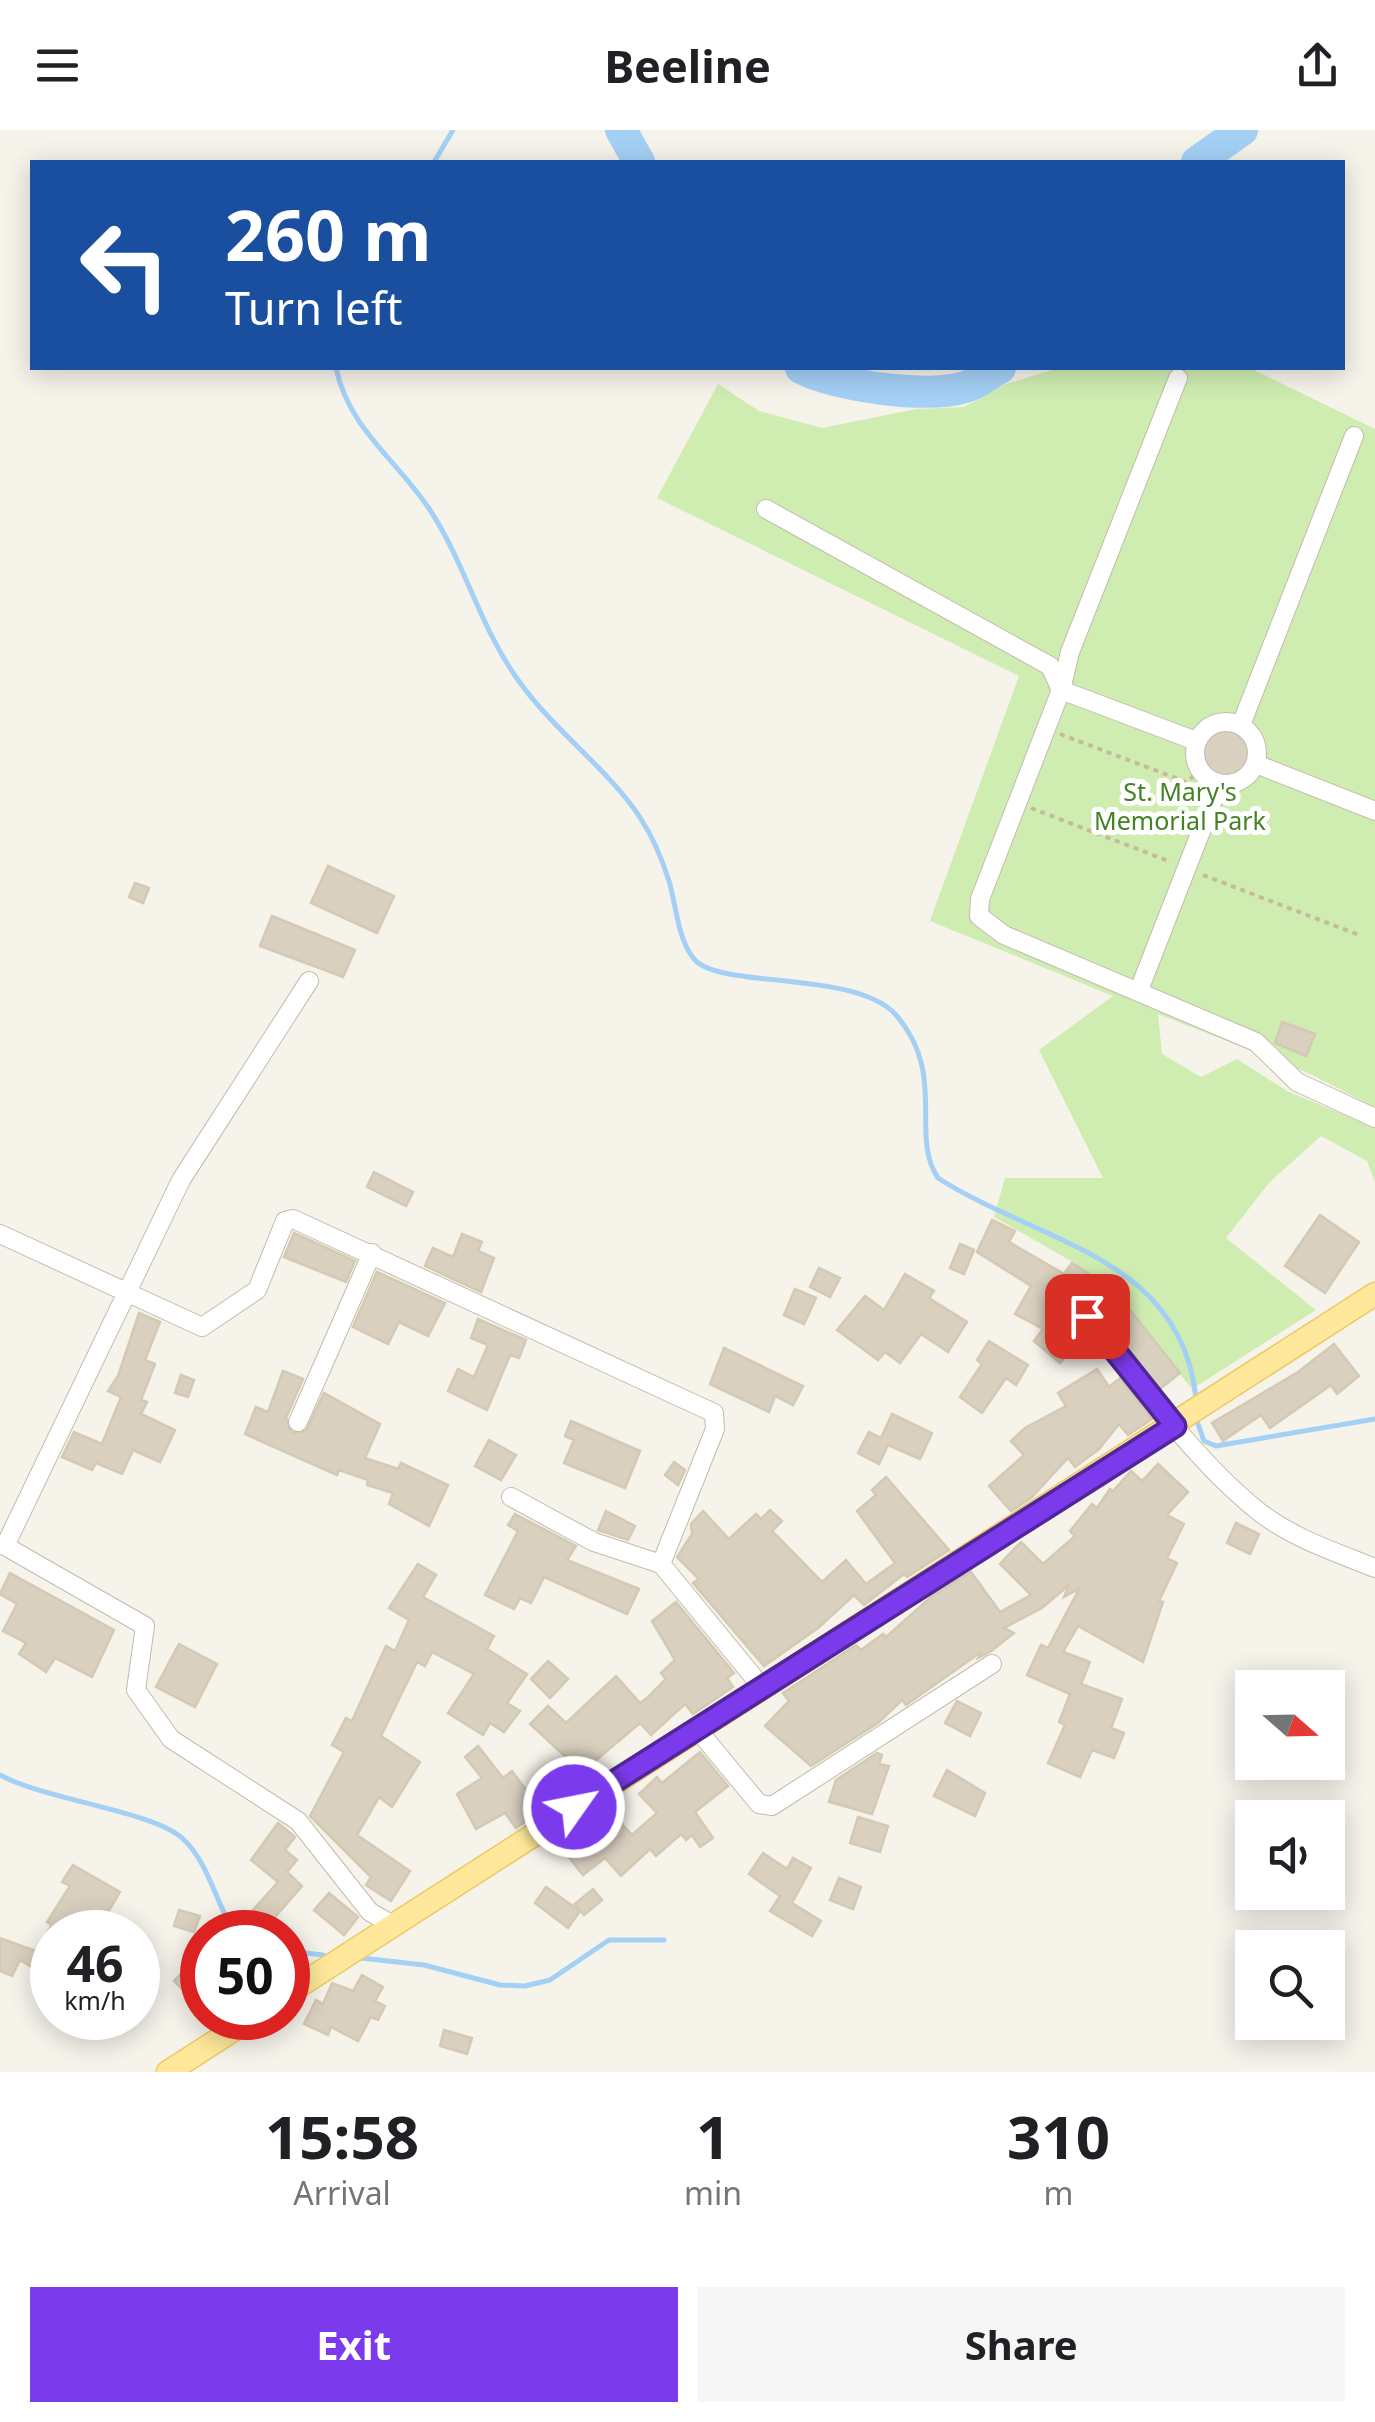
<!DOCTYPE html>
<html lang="en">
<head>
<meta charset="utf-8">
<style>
  :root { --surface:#fff; --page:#f6f6f6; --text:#202124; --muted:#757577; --accent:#7c3aed }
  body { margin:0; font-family:"Noto Sans",sans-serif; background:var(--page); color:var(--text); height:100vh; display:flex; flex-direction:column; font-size:38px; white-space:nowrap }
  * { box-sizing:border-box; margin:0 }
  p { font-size:32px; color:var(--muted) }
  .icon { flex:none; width:55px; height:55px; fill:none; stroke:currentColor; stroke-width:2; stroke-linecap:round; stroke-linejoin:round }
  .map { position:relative; height:1942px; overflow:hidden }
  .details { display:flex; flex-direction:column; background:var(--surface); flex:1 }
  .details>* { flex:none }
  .top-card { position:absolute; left:30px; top:30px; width:1315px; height:210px; border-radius:0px; box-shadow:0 5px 25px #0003; background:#1a4fa0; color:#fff; overflow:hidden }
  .needle { width:65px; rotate:110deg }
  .buttons { position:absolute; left:1235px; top:1540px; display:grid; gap:20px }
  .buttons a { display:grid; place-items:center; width:110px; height:110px; border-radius:0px; background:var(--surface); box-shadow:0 5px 25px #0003; font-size:50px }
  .speed { position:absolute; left:30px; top:1780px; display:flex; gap:20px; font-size:50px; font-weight:700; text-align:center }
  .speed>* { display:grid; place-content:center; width:130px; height:130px; border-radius:50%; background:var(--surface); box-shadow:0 5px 25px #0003; line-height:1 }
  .speed small { font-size:25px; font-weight:400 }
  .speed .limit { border:15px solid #d22; background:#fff; color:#111 }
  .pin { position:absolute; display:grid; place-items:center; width:85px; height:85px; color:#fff; margin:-42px; border-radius:20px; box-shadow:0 5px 15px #0006 }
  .me { position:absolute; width:110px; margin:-55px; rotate:57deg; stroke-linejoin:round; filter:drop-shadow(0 0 8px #0008) }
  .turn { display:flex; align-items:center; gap:35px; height:210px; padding:0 30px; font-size:45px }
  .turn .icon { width:130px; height:130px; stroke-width:2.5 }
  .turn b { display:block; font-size:70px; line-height:85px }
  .eta { display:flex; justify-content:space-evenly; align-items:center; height:170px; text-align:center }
  .eta b { font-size:60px; font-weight:700; line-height:70px }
  .primary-button { display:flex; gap:20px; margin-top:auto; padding:20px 30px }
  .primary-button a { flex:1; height:115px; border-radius:0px; background:var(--accent); color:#fff; font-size:40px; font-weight:700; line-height:115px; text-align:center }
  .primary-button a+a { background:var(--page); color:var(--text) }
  header { display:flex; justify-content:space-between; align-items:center; height:130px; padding:0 30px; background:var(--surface); font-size:45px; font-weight:700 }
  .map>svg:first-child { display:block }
</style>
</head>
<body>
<header><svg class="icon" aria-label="menu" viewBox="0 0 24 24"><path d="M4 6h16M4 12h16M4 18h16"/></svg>Beeline<svg class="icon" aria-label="share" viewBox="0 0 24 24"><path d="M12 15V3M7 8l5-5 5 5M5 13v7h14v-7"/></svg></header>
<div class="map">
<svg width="1375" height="1942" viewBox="0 0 1375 1942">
  <rect width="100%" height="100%" fill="#f6f3eb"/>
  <!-- green -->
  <path fill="#cfedb1" d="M1059,238H1250L1375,299V977L1308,943L1158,884L1162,924L1201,947L1237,929L1287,961L1375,998V1052L1367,1031L1321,1006L1269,1053L1226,1108L1316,1180L1192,1259L1121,1171L1076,1134L994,1087L1005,1048H1103L1039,920L1113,866L930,791L1019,546L657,368L718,254L759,281L822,298L916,279L964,277L1006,254Z"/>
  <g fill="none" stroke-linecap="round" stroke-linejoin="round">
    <!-- stream -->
    <g stroke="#a4d0f6" stroke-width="5">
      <path d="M434,32L453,0"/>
      <path d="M336,238C349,299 397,330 430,380C466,435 481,501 521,554C555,601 612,643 641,689C654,709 662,729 669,751C676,774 678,812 695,830C722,859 856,840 896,885C948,945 909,1005 938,1048C1039,1113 1182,1126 1196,1269"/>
      <path d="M1198,1294L1204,1311L1216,1316L1375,1289"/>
      <path d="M0,1645C46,1670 152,1681 182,1708C208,1731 216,1773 234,1802"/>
      <path d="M288,1821L323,1825"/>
      <path d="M361,1828L424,1835L500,1855L525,1856L550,1850L609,1810H664"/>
    </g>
    <!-- river -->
    <g stroke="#a4d0f6" stroke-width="32">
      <path d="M621,0L639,32"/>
      <path d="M1197,32L1242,0"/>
      <path d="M801,238C834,256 929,269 965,257C977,254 989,244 1000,238"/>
    </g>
  </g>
  <!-- building -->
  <g fill="#d9d0bf" stroke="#d4c9b2" stroke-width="2.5">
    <circle cx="1226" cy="623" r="22"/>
    <path d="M328,736L394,766L377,803L311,773Z"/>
    <path d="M135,753L149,758L143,773L129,767Z"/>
    <path d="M272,786L355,820L343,847L260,816Z"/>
    <path d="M1282,892L1315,904L1306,926L1275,913Z"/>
    <path d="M374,1042L413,1062L406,1076L367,1057Z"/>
    <path d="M1320,1085L1359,1112L1325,1163L1285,1136Z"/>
    <path d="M992,1090L1015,1101L1009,1112L1064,1144L1072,1133L1114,1160L1180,1243L1160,1259L1082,1161L1062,1194L1080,1209L1060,1233L1034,1211L1043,1199L1015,1184L1031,1156L977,1122Z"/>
    <path d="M294,1103L355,1131L346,1152L284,1127Z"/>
    <path d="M462,1104L482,1112L478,1121L494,1128L481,1162L425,1136L433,1118L453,1127Z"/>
    <path d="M960,1114L974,1120L964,1144L950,1138Z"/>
    <path d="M819,1138L840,1148L830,1167L810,1157Z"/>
    <path d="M377,1142L445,1173L428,1206L399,1192L388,1214L353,1197Z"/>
    <path d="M905,1144L934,1161L929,1168L967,1192L948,1222L921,1204L900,1233L885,1222L878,1230L837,1200L865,1166L884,1180Z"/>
    <path d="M795,1159L816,1168L804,1194L784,1185Z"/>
    <path d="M139,1183L160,1192L145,1230L155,1234L141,1270L147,1272L141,1284L175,1300L160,1332L133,1320L122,1344L96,1333L92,1340L62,1327L74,1302L102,1314L121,1267L108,1261L118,1246Z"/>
    <path d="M478,1189L526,1210L519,1228L510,1225L487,1280L448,1261L458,1239L474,1247L488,1215L471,1208Z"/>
    <path d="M989,1211L1028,1235L1016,1255L1006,1248L982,1283L960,1267L982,1234L977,1230Z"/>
    <path d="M1334,1214L1359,1246L1337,1264L1331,1255L1270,1298L1261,1285L1223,1311L1212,1293L1298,1242Z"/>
    <path d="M724,1218L803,1256L793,1275L775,1266L769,1282L710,1254Z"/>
    <path d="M1097,1239L1109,1257L1120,1248L1152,1289L1128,1305L1119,1294L1099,1319L1075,1337L1068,1328L1031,1368L1011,1381L989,1356L1024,1325L1011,1311L1025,1298L1066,1276L1058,1263Z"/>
    <path d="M283,1241L303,1249L286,1288L292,1303L306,1301L324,1263L380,1294L365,1328L398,1339L401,1333L448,1355L429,1396L389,1374L393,1363L367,1355L368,1350L339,1340L337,1345L245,1304L256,1277L268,1282Z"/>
    <path d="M181,1245L194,1250L188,1267L175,1263Z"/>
    <path d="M892,1284L932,1303L920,1329L888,1315L879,1334L858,1323L869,1302L881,1308Z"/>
    <path d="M571,1291L640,1321L625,1358L564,1333L574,1310L565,1306Z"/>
    <path d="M489,1310L516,1325L501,1350L475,1336Z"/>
    <path d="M674,1332L685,1340L678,1355L665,1345Z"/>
    <path d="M1158,1334L1188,1362L1167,1385L1184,1394L1167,1428L1177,1433L1159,1471L1163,1472L1143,1532L1078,1496L1063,1522L1090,1532L1081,1554L1122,1569L1111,1598L1124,1603L1114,1628L1092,1620L1080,1647L1048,1633L1065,1595L1059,1592L1070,1564L1027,1545L1041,1515L1048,1518L1079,1459L1064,1467L1069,1455L1042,1478L1004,1498L1014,1503L990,1522L978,1528L981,1522L906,1575L902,1570L878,1593L811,1636L765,1596L789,1571L783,1563L856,1515L861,1520L883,1504L886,1507L932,1466L971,1442L1000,1482L1031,1465L1000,1434L1021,1412L1043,1434L1075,1406L1070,1401L1092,1374L1097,1378L1110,1359L1113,1361L1131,1341L1142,1351Z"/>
    <path d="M886,1347L949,1420L907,1447L904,1444L864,1475L854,1465L818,1498L764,1536L693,1453L699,1449L677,1427L692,1404L691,1394L703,1381L729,1409L756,1384L761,1389L770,1380L782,1391L772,1401L822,1452L846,1430L866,1454L895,1433L857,1381L876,1365L872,1360Z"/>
    <path d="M606,1381L635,1396L628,1410L598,1400Z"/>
    <path d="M515,1384L576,1416L567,1430L639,1459L627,1484L544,1447L531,1473L520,1468L514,1479L485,1465L518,1401L508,1395Z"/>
    <path d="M1236,1393L1259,1404L1250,1424L1227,1413Z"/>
    <path d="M418,1434L436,1445L423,1467L494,1506L487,1519L527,1544L507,1573L520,1581L504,1602L490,1593L483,1605L448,1583L474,1544L432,1522L425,1536L417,1532L381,1606L420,1632L392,1677L379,1667L357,1705L410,1741L391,1771L366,1755L371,1747L310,1686L344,1622L332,1615L346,1588L352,1591L386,1516L395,1521L409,1490L389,1478Z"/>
    <path d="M10,1443L114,1500L92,1547L55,1528L46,1542L19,1524L26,1513L3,1501L17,1474L0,1464Z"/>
    <path d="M676,1472L734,1543L727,1548L733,1557L693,1584L685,1574L651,1605L640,1593L582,1642L530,1594L548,1576L566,1593L616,1546L640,1573L647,1568L666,1549L661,1543L675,1530L652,1491Z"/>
    <path d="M179,1514L217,1534L195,1577L156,1557Z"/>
    <path d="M548,1531L568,1549L550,1568L531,1549Z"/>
    <path d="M957,1571L981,1583L970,1606L945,1593Z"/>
    <path d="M478,1616L503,1648L512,1641L541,1680L516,1698L505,1683L476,1699L457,1664L482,1648L465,1627Z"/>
    <path d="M700,1622L728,1656L695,1682L713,1708L700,1717L692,1705L686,1710L681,1704L656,1726L650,1719L621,1746L605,1728L583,1745L563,1720L611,1682L632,1705L657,1683L639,1664L657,1647L662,1653Z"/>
    <path d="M877,1623L882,1625L879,1634L889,1636L872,1684L829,1672L836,1650Z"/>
    <path d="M947,1640L985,1663L975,1686L934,1666Z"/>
    <path d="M858,1687L888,1696L880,1722L850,1713Z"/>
    <path d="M278,1693L295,1707L285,1720L297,1730L287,1742L302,1756L269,1794L253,1780L278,1752L251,1730Z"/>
    <path d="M763,1723L787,1739L793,1728L811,1738L792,1773L821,1791L812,1806L770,1781L780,1766L749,1744Z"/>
    <path d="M73,1735L120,1762L105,1787L126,1802H52V1833L45,1845L20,1830L12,1846L0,1841V1808L36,1821L52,1795L47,1792L70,1756L62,1752Z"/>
    <path d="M839,1748L861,1757L853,1779L830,1770Z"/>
    <path d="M546,1757L580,1781L568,1798L535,1773Z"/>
    <path d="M593,1759L602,1770L584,1785L575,1774Z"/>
    <path d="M329,1763L358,1787L344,1805L314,1780Z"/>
    <path d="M179,1780L200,1786L194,1802L174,1796Z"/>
    <path d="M138,1812L154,1824L138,1846Z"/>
    <path d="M202,1821V1879L174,1851Z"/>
    <path d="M362,1845L383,1857L375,1871L385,1876L378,1890L371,1887L358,1911L331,1897L328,1905L304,1894L316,1870L323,1874L332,1853L353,1861Z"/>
    <path d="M444,1900L472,1908L467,1924L440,1916Z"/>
  </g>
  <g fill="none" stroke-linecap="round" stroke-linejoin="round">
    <defs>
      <g id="minor">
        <path d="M1178,248L1070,522L1061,560L980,769L979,786L1004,805L1256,912L1297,952L1375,988"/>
        <path d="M766,379L1050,536L1061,560L1196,611"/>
        <circle cx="1226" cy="623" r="31"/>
        <path d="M1241,595L1354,306"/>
        <path d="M1256,634L1375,681"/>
        <path d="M309,851L181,1050L5,1416L145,1496L136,1560L171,1609L298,1691L370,1782L391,1794"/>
        <path d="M1139,860L1219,655"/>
        <path d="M0,1104L202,1197L257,1160L285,1091L293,1089L714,1283L715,1299L661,1434L761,1556"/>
        <path d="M1087,1185C1140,1252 1191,1327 1258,1381C1292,1408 1335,1422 1375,1438"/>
        <path d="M298,1292L372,1123"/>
        <path d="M511,1367L594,1412L661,1434"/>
        <path d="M697,1599L759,1674L772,1676L992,1534"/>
      </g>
      <g id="major">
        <path d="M288,1863L1375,1164"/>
        <path d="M168,1942L252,1888"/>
      </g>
    </defs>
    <!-- minor casing -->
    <use href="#minor" stroke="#c3bcac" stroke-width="20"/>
    <!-- major casing -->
    <use href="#major" stroke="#ecca63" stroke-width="25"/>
    <!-- path -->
    <g stroke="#c6b99c" stroke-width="4" stroke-dasharray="5 5" stroke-linecap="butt">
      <path d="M1060,604L1186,652L1199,642"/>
      <path d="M1031,678L1171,732"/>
      <path d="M1203,745L1359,805"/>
    </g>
    <!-- minor -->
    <use href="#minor" stroke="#fff" stroke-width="18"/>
    <!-- major -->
    <use href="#major" stroke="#ffe89b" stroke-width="22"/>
  </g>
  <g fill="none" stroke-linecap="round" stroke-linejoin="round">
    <defs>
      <path id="route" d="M574,1677L1175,1296L1087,1186"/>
    </defs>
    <!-- route casing -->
    <use href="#route" stroke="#51269a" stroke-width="25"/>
    <!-- route -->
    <use href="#route" stroke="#7c3aed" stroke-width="18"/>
  </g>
  <g text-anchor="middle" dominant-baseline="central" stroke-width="10" stroke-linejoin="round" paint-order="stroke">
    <!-- park labels -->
    <g font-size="25" fill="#448325" stroke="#fff">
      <text x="1180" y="661">St. Mary's<tspan x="1180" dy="29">Memorial Park</tspan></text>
    </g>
  </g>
</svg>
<div class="buttons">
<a><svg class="needle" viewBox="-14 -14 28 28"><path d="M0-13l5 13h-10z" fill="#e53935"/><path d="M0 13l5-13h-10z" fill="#757577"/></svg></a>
<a><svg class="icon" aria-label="sound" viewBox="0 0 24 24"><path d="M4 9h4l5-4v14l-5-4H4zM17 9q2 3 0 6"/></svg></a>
<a><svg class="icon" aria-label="search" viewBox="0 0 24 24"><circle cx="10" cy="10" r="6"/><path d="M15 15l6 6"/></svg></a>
</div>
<div class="speed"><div>46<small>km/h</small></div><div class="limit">50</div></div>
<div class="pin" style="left:1087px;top:1186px;background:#d93025"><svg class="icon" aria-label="arrive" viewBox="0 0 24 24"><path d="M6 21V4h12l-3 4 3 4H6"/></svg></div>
<svg class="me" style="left:574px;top:1677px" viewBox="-20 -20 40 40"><circle r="17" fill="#7c3aed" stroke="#fff" stroke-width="3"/><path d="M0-11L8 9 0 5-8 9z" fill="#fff"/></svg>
<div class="top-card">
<div class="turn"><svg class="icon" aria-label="left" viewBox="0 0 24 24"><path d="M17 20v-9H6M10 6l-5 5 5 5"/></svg><div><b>260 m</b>Turn left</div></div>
</div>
</div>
<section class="details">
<div class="eta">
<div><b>15:58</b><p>Arrival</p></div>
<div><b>1</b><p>min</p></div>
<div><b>310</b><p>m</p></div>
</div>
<div class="primary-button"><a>Exit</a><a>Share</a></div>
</section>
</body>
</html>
